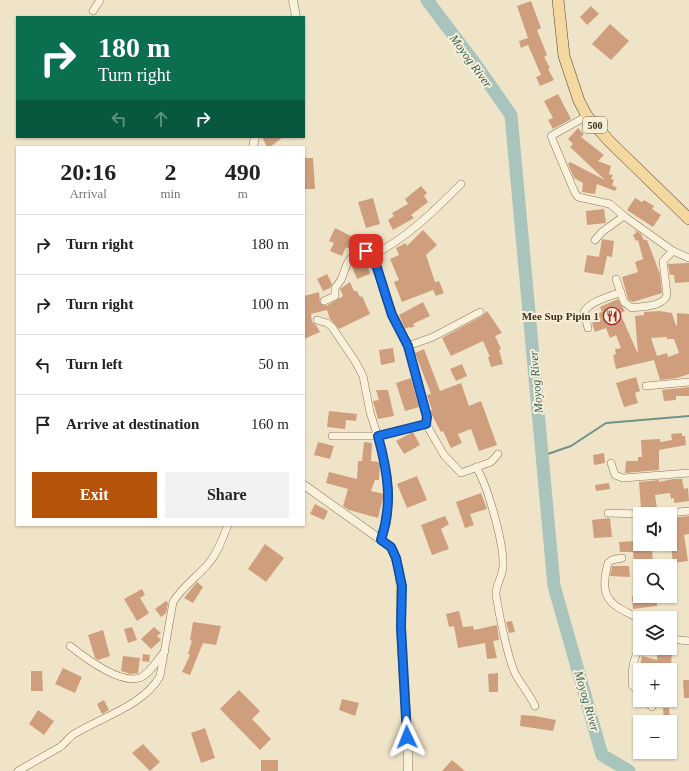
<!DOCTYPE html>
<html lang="en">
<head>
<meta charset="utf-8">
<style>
  :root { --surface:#fff; --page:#f2f2f2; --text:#222; --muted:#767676; --line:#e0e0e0; --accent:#b45309 }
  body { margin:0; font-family:"Times New Roman",serif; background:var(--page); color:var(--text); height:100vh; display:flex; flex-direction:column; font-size:15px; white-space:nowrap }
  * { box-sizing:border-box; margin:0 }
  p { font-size:13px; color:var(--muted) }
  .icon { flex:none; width:22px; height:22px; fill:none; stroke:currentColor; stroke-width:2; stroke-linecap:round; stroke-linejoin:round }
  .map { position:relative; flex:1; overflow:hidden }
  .sheet { position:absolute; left:16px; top:146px; width:289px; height:380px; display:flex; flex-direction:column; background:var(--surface); border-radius:0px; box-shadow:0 1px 3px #0004 }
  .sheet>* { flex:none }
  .banner { position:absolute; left:16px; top:16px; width:289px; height:122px; border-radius:0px; box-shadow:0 1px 3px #0004; background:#0b6e4f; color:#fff; overflow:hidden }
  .fabs { position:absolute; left:633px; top:507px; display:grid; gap:8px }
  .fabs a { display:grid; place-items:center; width:44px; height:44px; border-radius:0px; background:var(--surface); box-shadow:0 1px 3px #0004; font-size:20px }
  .pin { position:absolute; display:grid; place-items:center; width:34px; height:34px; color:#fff; margin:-17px; border-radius:8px; box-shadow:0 2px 6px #0006 }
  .me { position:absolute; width:44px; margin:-22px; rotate:358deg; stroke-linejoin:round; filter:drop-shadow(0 0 3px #0008) }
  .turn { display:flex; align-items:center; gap:14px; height:84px; padding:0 16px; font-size:18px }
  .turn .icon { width:52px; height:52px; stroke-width:2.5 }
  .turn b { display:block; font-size:28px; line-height:34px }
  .lanes { display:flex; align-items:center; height:38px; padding:0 16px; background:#0003; justify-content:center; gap:20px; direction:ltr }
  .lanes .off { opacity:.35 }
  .eta { display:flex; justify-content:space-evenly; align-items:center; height:68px; text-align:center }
  .eta b { font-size:24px; font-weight:700; line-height:28px }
  .button { display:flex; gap:8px; margin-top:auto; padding:8px 16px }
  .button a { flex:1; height:46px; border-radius:0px; background:var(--accent); color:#fff; font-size:16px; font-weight:700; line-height:46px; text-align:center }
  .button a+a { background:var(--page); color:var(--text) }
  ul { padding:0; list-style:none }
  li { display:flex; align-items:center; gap:12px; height:60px; padding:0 16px; border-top:1px solid var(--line) }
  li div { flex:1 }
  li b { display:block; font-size:15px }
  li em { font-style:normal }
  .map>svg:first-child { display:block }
</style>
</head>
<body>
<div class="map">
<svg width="689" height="771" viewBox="0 0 689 771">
  <rect width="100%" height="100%" fill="#f0e4c8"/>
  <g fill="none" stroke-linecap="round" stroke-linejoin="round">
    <!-- stream -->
    <path stroke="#6f938a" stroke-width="2" d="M542,456L571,446L606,423L689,416"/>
    <!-- river -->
    <path stroke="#a9c4bc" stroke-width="13" d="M427,0L476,65L511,115L554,586L602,755L629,771"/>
  </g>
  <!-- building -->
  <g fill="#cf9f7d" fill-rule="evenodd">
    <path d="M531,1L541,28L537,30L547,55L544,57L550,68L548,69L554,80L540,86L536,77L541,75L528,45L521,48L519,41L528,38L517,6Z"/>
    <path d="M591,6L599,14L587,25L580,17Z"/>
    <path d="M610,24L629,41L611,60L592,44Z"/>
    <path d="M558,94L571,119L553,129L548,120L553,118L544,101Z"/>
    <path d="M578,128L584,134L581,137L604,155L598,161L611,166L609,174L613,175L611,179L614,180L612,185L617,188L615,191L597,184L595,194L582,192L583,183L574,178L568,164L570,162L605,180L570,147L573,144L568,139Z"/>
    <path d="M262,137H283L270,147H267Z"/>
    <path d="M304,158H313L315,189H304Z"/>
    <path d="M421,186L427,193L424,196L428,202L411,215L414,218L393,230L388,220L394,216L392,213L408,204L405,199Z"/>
    <path d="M373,198L380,224L366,228L358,202Z"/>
    <path d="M635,198L642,202L644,200L654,206L652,209L661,215L653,227L627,210Z"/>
    <path d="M604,209L606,223L587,225L586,211Z"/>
    <path d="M335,228L355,238L350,249L346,247L342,256L330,251L334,243L329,241Z"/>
    <path d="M423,230L437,245L426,255L435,282L439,281L444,293L436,296L433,290L402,302L394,282L399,280L390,259L399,255L396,248L406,243L407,246Z"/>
    <path d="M635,230L641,234L644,240H647L660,274L662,293L633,302L628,299L622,277L638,272L635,262L643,259L638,240L636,241L633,235L636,233Z"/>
    <path d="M602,239L614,241L612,257L607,256L603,275L584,272L587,255L599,257Z"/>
    <path d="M365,258L370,274L357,279L352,266L354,262Z"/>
    <path d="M689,263V282L675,283L674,275H670L668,264Z"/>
    <path d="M327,274L332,284L330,288L323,291L317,279Z"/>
    <path d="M350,282L354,291H357L360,297L362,296L370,314L339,329L330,319L327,310L311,314L312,322L316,325L320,332L304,339V296L319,292L320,303L326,306L343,296L340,289Z"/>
    <path d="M618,299L625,311L620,313L638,354L635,316L644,315V312L660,311L672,313L676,326L677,325V313L689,314V374L677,378L660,380L654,360L616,369L613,355L616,354L615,349L621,348L616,335L610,338L606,328L595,332L592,323L599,320L596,314L602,312L600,307ZM667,337V339H674L679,353L668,357L667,353L657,356L651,338Z"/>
    <path d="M423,302L430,316L413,324L415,326L410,328L409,327L405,329L399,315Z"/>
    <path d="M487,311L502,333L495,336L501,349L499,350L503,364L491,367L488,357H490L483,341L451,356L442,338L482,316Z"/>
    <path d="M393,348L395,362L381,365L379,350Z"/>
    <path d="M424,349L440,391L461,383L469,406L481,401L497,445L479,451L471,429L458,434L462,443L451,448L443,431L441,432L431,413L430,411L432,410L427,395L431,394L415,353Z"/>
    <path d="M462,364L467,376L456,381L450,369Z"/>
    <path d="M636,377L640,391L635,393L638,403L624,407L616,383Z"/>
    <path d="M411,378L419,407L405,411L396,383Z"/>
    <path d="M689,387V396H676V400L664,401L662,390Z"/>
    <path d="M376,390H388L394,416L378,419L373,401L379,400Z"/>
    <path d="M329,411L357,414L356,421L346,420L345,429L327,427Z"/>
    <path d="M413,432L420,445L404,454L396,441Z"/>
    <path d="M682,433V436H685L686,445L659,450V470L625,473L626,461H638V457H642L641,440L660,439V442L672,440L671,434Z"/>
    <path d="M318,442L334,446L330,459L314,455Z"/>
    <path d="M364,442L372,443L371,461L379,462L380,464L379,480H375L371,491L384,494L378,518L349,510L343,506L348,489L326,483L329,472L357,479L358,461H362Z"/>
    <path d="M604,453L605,463L594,465L593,455Z"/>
    <path d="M417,476L427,500L407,508L397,484Z"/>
    <path d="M673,479H682L684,489L688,488L689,501L674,503V498L671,499L670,493L655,495L657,508L641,509L639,482L659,480V482Z"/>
    <path d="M609,483L610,489L596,491L595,485Z"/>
    <path d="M481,493L487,509L470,514L474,525L465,528L456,502Z"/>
    <path d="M315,504L328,511L324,520L310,514Z"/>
    <path d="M445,516L449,524L441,529L449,549L432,555L421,525Z"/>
    <path d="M689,516V534L684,535L688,561L673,563L670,538V518Z"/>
    <path d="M610,518L612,537L594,538L592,520Z"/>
    <path d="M637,541V549L652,548L653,566H634L633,552H620L619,542Z"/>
    <path d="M265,544L284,558L266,582L248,569Z"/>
    <path d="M612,566H629L630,577L610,576Z"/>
    <path d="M197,582L203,587L193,603L184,598Z"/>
    <path d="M142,589L145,595L140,598L149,613L137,621L124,599Z"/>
    <path d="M640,595L642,597L657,596V606L633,609L632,596Z"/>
    <path d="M166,601L168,603L166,613L161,617L155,609Z"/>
    <path d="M459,611L463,627L473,626L474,630L497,625L499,640L493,641L497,658L487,659L485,643L458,648L454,626L449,627L446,614Z"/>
    <path d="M512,621L515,632L509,633L506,622Z"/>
    <path d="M193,622L221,626L216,645L203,643L190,675L182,672L190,655L188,654L192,641L190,640Z"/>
    <path d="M132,627L137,640L128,643L124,629Z"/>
    <path d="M154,627L161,633L157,636L161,640L151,649L141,639Z"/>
    <path d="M103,630L110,656L98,660L95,658L88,635Z"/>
    <path d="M657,648H672L671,668L652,667V670H639L642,656L657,660Z"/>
    <path d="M143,654L150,655L149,662L142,661Z"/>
    <path d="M123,656L140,658L138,673L131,674L121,671Z"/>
    <path d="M63,668L82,677L75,693L55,684Z"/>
    <path d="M31,671H42L43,691H31Z"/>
    <path d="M498,673V692H489L488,674Z"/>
    <path d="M683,680H689V698H684Z"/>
    <path d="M239,690L260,711L252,719L271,739L260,750L220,709Z"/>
    <path d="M342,699L359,703L355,716L339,710Z"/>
    <path d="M104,700L109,710L102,714L97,704Z"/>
    <path d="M663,708H669L670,722H664Z"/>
    <path d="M38,710L54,721L44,735L29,724Z"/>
    <path d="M521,715L535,716L556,720L553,731L520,726Z"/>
    <path d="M205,728L215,758L201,763L191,733Z"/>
    <path d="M143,744L160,762L150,771L132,753Z"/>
    <rect x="261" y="760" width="17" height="11"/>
    <path d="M452,760L465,771H442Z"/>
  </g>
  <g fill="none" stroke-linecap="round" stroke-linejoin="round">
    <defs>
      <g id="minor">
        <path d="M93,11L100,0"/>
        <path d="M587,116L551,136L575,193L578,197L610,204L624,216L673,251L689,258"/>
        <path d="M595,240L602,232L624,216"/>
        <path d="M616,279L624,302L632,308C643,306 663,307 667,295L663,261L673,251"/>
        <path d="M324,301L335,296V288L341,280L347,264L350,259L362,250L370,252L373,255"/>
        <path d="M317,320L327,323L332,327L355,361L363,376L370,412L382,450L387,474L389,495L387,522L381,540"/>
        <path d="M588,328L584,312C590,301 609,297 621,292"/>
        <path d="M408,346L433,337L480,312"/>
        <path d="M646,386L689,382"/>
        <path d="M426,424L427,417L408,346L386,299L373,255C407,238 434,211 461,184"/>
        <path d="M426,424L444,455L461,473L491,462L498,454"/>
        <path d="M332,436H378L426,424"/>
        <path d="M611,463L615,475L623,478L689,473"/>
        <path d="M476,467C488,486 504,544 503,566C503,576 495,586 496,595C499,614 508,660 516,675C522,686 530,695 535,706"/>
        <path d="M608,513L640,514"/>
        <path d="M658,514L689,511"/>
        <path d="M622,558L612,560L608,563C603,582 601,599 621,609C627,613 634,615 640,620"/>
        <path d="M670,639L689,641"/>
        <path d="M70,646C84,657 120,684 139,678C149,675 158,659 165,651"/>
        <path d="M640,693L632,685C632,673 632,657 641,648"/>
        <path d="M646,700L652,707"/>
        <path d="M18,771C32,763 46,755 60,747C66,743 69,736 76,733C103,717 145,704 160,676L173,602C182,587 197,577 208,564C218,553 222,539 228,525"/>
      </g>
      <g id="tertiary">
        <path d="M293,0L296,17"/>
        <path d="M253,147L255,137"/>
        <path d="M304,485L391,547C404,573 400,599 401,628C402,675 409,723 408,771"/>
      </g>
      <path id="primary" d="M558,0L564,56L579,101L587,116L609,141L689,219"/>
    </defs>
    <!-- minor casing -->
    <use href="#minor" stroke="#8d765c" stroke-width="8"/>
    <!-- tertiary casing -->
    <use href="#tertiary" stroke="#8d765c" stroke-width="9"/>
    <!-- primary casing -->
    <use href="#primary" stroke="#5b4430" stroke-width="12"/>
    <!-- minor -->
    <use href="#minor" stroke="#faf1dc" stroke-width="7"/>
    <!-- tertiary -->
    <use href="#tertiary" stroke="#faf1dc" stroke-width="8"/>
    <!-- primary -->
    <use href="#primary" stroke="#f3d9a0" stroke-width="11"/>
  </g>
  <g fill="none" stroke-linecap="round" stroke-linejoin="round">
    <defs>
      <path id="route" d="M366,251L373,255L392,315L408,346L427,417L426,424L378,436C388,473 393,503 381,540L391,547L396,558L402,586L401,627L407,737"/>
    </defs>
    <!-- route casing -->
    <use href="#route" stroke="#114b97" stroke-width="10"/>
    <!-- route -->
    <use href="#route" stroke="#1a73e8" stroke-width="7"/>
  </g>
  <!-- icons -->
  <defs>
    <symbol id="restaurant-ring" viewBox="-11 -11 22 22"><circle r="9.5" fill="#f7eed8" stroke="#9e2a2b" stroke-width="1.5"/><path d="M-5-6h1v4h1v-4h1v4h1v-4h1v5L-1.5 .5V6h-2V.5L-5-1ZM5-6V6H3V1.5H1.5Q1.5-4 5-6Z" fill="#9e2a2b"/></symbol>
  </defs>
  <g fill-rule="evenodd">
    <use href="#restaurant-ring" x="602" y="306" width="20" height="20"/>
  </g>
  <g text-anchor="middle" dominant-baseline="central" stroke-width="4" stroke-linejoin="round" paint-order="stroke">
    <!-- shield labels -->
    <rect fill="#f7eed8" stroke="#756857" stroke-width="1" x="583" y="117" width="24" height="16" rx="3"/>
    <g font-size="10" font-weight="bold" fill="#3d2e20">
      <text x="595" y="125">500</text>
    </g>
    <!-- poi labels -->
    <g font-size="11" font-weight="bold" fill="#3d2e20" stroke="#f7eed8" text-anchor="end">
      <text x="599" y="316">Mee Sup Pipin 1</text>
    </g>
    <!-- water labels -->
    <g font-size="12" font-style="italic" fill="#2f5d5a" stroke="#f7eed8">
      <text transform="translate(471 61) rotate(54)">Moyog River</text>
      <text transform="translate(536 382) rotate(-95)">Moyog River</text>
      <text transform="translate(587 701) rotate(74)">Moyog River</text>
    </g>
  </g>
</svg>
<div class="fabs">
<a><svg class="icon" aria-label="sound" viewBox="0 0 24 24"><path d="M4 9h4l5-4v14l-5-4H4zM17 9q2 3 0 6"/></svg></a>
<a><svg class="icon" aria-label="search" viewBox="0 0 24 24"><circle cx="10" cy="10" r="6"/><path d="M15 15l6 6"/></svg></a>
<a><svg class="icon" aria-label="layers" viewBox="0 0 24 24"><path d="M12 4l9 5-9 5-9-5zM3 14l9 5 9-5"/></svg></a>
<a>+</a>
<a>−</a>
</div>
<div class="pin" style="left:366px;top:251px;background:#d93025"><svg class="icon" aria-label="arrive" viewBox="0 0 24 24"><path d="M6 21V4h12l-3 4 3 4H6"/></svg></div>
<svg class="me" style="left:407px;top:737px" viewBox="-20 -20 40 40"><path d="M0-17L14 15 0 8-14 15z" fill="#1a73e8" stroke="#fff" stroke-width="4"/></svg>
<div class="banner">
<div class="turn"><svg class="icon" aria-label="right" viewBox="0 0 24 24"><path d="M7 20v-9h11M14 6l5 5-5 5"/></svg><div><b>180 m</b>Turn right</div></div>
<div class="lanes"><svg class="icon off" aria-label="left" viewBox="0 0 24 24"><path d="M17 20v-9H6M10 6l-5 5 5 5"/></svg><svg class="icon off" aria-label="ahead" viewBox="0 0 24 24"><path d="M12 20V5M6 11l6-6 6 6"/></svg><svg class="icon" aria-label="right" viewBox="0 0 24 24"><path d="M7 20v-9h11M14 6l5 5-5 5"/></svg></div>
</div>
<section class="sheet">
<div class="eta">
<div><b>20:16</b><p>Arrival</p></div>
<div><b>2</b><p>min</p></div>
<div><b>490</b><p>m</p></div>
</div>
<ul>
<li><svg class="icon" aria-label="right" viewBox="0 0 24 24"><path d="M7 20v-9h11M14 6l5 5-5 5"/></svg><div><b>Turn right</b></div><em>180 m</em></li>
<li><svg class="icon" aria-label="right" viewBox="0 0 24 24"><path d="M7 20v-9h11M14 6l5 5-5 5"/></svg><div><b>Turn right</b></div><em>100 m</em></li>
<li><svg class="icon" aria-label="left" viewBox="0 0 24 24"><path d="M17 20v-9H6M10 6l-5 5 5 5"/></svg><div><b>Turn left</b></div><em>50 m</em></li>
<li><svg class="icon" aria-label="arrive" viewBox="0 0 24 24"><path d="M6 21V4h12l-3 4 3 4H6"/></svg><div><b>Arrive at destination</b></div><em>160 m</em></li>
</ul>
<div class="button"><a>Exit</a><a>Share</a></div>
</section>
</div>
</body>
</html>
